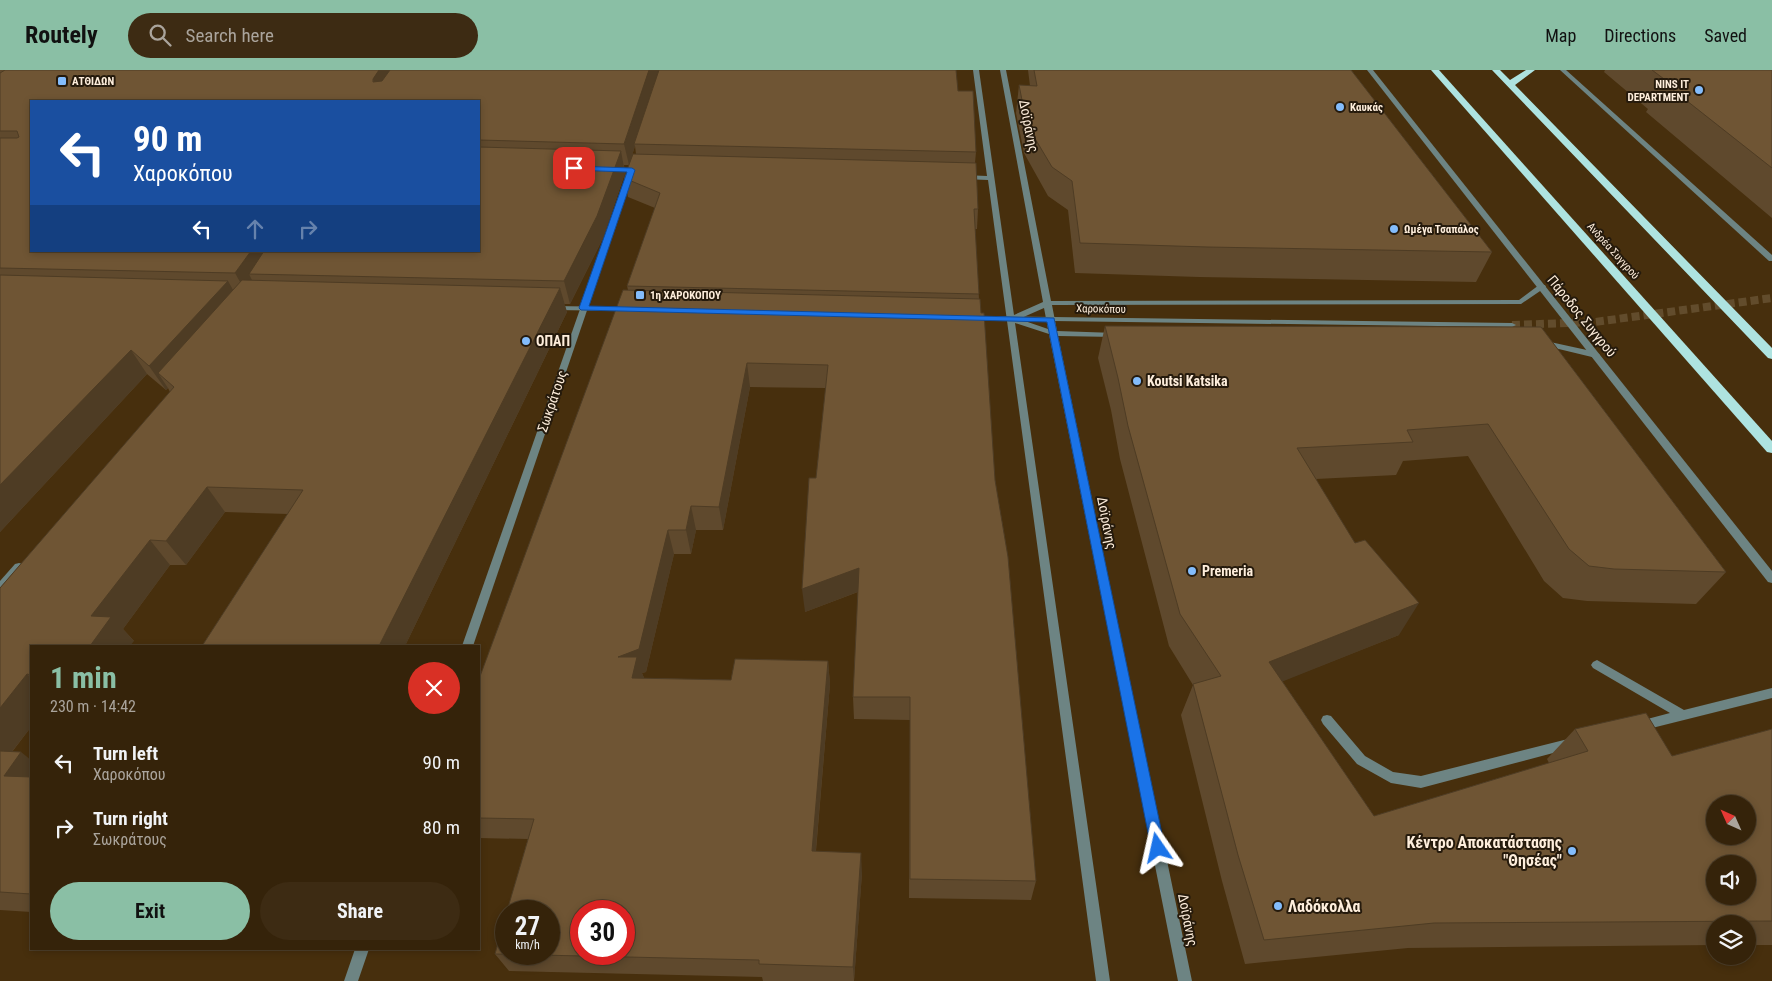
<!DOCTYPE html>
<html lang="en">
<head>
<meta charset="utf-8">
<style>
  :root { --surface:#35230a; --page:#3d2b13; --text:#f1f3f6; --muted:#aaa49c; --line:#4f402b; --accent:#8abfa5 }
  body { margin:0; font-family:"Roboto Condensed",sans-serif; background:var(--page); color:var(--text); height:100vh; display:flex; flex-direction:column; font-size:19px; white-space:nowrap }
  * { box-sizing:border-box; margin:0 }
  p { font-size:16px; color:var(--muted) }
  .icon { flex:none; width:28px; height:28px; fill:none; stroke:currentColor; stroke-width:2; stroke-linecap:round; stroke-linejoin:round }
  .map { position:relative; flex:1; overflow:hidden }
  .details { position:absolute; left:30px; top:575px; width:450px; height:305px; display:flex; flex-direction:column; background:var(--surface); border-radius:0px; box-shadow:0 2px 8px #0003,0 0 0 1px var(--line) }
  .details>* { flex:none }
  .hud { position:absolute; left:30px; top:30px; width:450px; height:152px; border-radius:0px; box-shadow:0 2px 8px #0003,0 0 0 1px var(--line); background:#1a4fa0; color:#fff; overflow:hidden }
  .needle { width:32px; rotate:315deg }
  .controls { position:absolute; left:1706px; top:725px; display:grid; gap:10px }
  .controls a { display:grid; place-items:center; width:50px; height:50px; border-radius:50%; background:var(--surface); box-shadow:0 2px 8px #0003,0 0 0 1px var(--line); font-size:25px }
  .speed { position:absolute; left:495px; top:830px; display:flex; gap:10px; font-size:25px; font-weight:700; text-align:center }
  .speed>* { display:grid; place-content:center; width:65px; height:65px; border-radius:50%; background:var(--surface); box-shadow:0 2px 8px #0003,0 0 0 1px var(--line); line-height:1 }
  .speed small { font-size:12px; font-weight:400 }
  .speed .limit { border:8px solid #d22; background:#fff; color:#111 }
  .pin { position:absolute; display:grid; place-items:center; width:42px; height:42px; color:#fff; margin:-21px; border-radius:10px; box-shadow:0 2px 8px #0006 }
  .me { position:absolute; width:55px; margin:-28px; rotate:349deg; stroke-linejoin:round; filter:drop-shadow(0 0 4px #0008) }
  .turn { display:flex; align-items:center; gap:18px; height:105px; padding:0 20px; font-size:22px }
  .turn .icon { width:65px; height:65px; stroke-width:2.5 }
  .turn b { display:block; font-size:35px; line-height:42px }
  .lanes { display:flex; align-items:center; height:48px; padding:0 20px; background:#0003; justify-content:center; gap:25px; direction:ltr }
  .lanes .off { opacity:.35 }
  .round { display:grid; place-items:center; flex:none; width:52px; height:52px; border-radius:26px; background:var(--page) }
  .summary { display:flex; align-items:center; justify-content:space-between; height:85px; padding:0 20px }
  h1 { font-size:30px; font-weight:700; line-height:38px; color:var(--accent) }
  .primary-button { display:flex; gap:10px; margin-top:auto; padding:10px 20px }
  .primary-button a { flex:1; height:58px; border-radius:30px; background:var(--accent); color:#111; font-size:20px; font-weight:700; line-height:58px; text-align:center }
  .primary-button a+a { background:var(--page); color:var(--text) }
  ul { padding:0; list-style:none }
  li { display:flex; align-items:center; gap:15px; height:65px; padding:0 20px }
  li div { flex:1 }
  li b { display:block; font-size:19px }
  li em { font-style:normal }
  header { display:flex; align-items:center; gap:30px; box-sizing:border-box; height:70px; padding:0 25px; background:var(--accent); color:#111 }
  header strong { font-size:24px }
  nav { display:flex; gap:28px; margin-inline-start:auto; font-size:18px }
  .search { width:350px; height:45px; background:var(--page); display:flex; align-items:center; gap:12px; box-sizing:border-box; padding:0 18px; border-radius:28px; color:var(--muted); font-size:19px }
  .map>svg:first-child { display:block }
</style>
</head>
<body>
<header>
<strong>Routely</strong>
<div class="search"><svg class="icon" aria-label="search" viewBox="0 0 24 24"><circle cx="10" cy="10" r="6"/><path d="M15 15l6 6"/></svg>Search here</div>
<nav><a>Map</a><a>Directions</a><a>Saved</a></nav>
</header>
<div class="map">
<svg width="1772" height="911" viewBox="0 0 1772 911">
  <rect width="100%" height="100%" fill="#472f0d"/>
  <g fill="none" stroke-linecap="round" stroke-linejoin="round">
    <!-- tertiary-tunnel -->
    <path stroke="#624c2c" stroke-width="8" stroke-dasharray="8 4" stroke-linecap="butt" d="M1512,255L1595,252L1772,228"/>
    <!-- service -->
    <g fill="#6d8483" fill-rule="evenodd">
      <path d="M1597,590L1684,640L1772,618V628L1640,661L1636,660L1634,656L1636,652L1670,643L1593,598L1591,595L1593,592Z"/>
      <path d="M1327,645L1331,646L1365,686L1393,702L1421,706L1572,668L1576,669L1578,673L1576,677L1572,678L1421,718L1391,713L1357,694L1323,654L1321,650L1323,646Z"/>
    </g>
    <!-- minor -->
    <g fill="#6d8483" fill-rule="evenodd">
      <path d="M973,0H979L1014,245L1043,232L1000,0H1006L1051,231L1519,230L1539,215H1545L1546,217L1521,234L1052,235L1057,261L1116,263L1120,265L1116,267L1058,266L1192,911H1178L1049,264L1015,253L1110,911H1096L988,110L963,109L960,107L963,105L987,106ZM1044,238L1048,259L1019,249Z"/>
      <path d="M630,103L633,105L473,576H462L627,105Z"/>
      <path d="M1538,270H1541L1596,282L1600,285L1596,288L1538,274Z"/>
      <path d="M19,493L23,494L24,497L23,500L4,521L0,522V511L15,494Z"/>
      <path d="M355,879H369L358,911H344Z"/>
    </g>
    <!-- tertiary -->
    <g fill="#6d8483" fill-rule="evenodd">
      <path d="M1367,0H1373L1772,501V513L1768,512Z"/>
      <path d="M1560,0H1566L1772,185V191H1769Z"/>
      <path d="M550,236L628,237L632,239L628,241L553,240H550Z"/>
      <path d="M970,246L1512,253L1516,255L1512,257L973,250H970Z"/>
    </g>
    <!-- trunk -->
    <g fill="#aee3e0" fill-rule="evenodd">
      <path d="M1431,0H1439L1772,371V383L1767,382Z"/>
      <path d="M1492,0H1500L1510,10L1526,0H1535L1515,15L1772,278V289L1768,288Z"/>
    </g>
  </g>
  <!-- wall -->
  <g fill="#5f492d" fill-rule="evenodd">
    <path d="M0,0L958,21L976,82L975,93L978,139L977,159H975L979,229L995,410L1036,811L1031,830L909,828L910,650L854,649L853,627L858,522L805,542L816,408L826,318L750,317L723,460H696L691,484H674L646,602L642,603L644,608L731,610L828,591L830,614L816,781L862,803L854,911H763L762,907L509,901L495,884L528,769L479,768V609L628,220L627,216L655,138L628,127L624,108L636,84L635,76L629,95H624L625,103L603,168L570,234H564L567,242L405,576H202L288,444L225,442L186,495H170L123,559L134,571L31,576V657L12,682L31,690V842L0,840V518L170,322L168,318L166,320L147,304L0,462ZM479,31V181H31Z"/>
    <path d="M1028,0H1351L1492,182L1476,212L1199,207L1075,203L1068,140L1048,126L1024,83L1016,43L1019,15L1030,16Z"/>
    <path d="M1605,0H1772V148L1646,42L1648,39L1604,2Z"/>
    <path d="M1105,256L1541,257L1726,502L1696,534L1587,531L1563,528L1544,511L1468,386L1403,391L1396,405L1316,409L1399,565L1282,611L1374,746L1549,693L1547,689L1575,659L1672,686L1772,659V875H1748V854H1715V875L1408,878L1245,894L1222,811L1181,645L1193,615L1169,576L1120,389L1111,340L1098,288Z"/>
  </g>
  <!-- shaded-wall -->
  <g fill="#4e3c24">
    <path d="M379,0H401L380,30L373,9Z"/>
    <path d="M649,0H659L634,74L635,76L629,95L624,74Z"/>
    <path d="M621,81L625,103L603,168L570,234L564,211Z"/>
    <path d="M251,181H279L249,204L255,216L248,226L235,203Z"/>
    <path d="M228,211L241,234L158,303L168,318L166,320L149,296Z"/>
    <path d="M560,218L567,242L405,576H379Z"/>
    <path d="M131,280L147,304L0,462V415Z"/>
    <path d="M747,293L750,317L723,460L719,437Z"/>
    <path d="M207,417L225,442L186,495L166,471Z"/>
    <path d="M691,436L696,460L691,484L686,460Z"/>
    <path d="M668,460L674,484L646,602L642,603L645,610L640,630L618,587Z"/>
    <path d="M150,470L170,495L123,559L134,571L130,576H90L91,546Z"/>
    <path d="M859,498L860,521L805,542L802,519Z"/>
    <path d="M1419,533L1399,565L1254,623L1269,592Z"/>
    <path d="M828,591L830,614L814,801L812,781Z"/>
    <path d="M27,604L31,608V657L0,697V638Z"/>
    <path d="M21,682L31,690V726L4,706Z"/>
    <path d="M861,783L862,803L854,911L853,897Z"/>
  </g>
  <!-- building -->
  <g fill="#6f5534" stroke="#4e3c24" fill-rule="evenodd">
    <path d="M5,0H379L373,9V12L382,11L390,0H649L624,74L479,70V31H31V181H251L235,203L0,198V68H17L19,67L17,61H0V3Z"/>
    <path d="M659,0H956L958,21H973L976,82L634,74Z"/>
    <path d="M1034,0H1351L1492,182L1207,177L1080,173L1072,111L1052,97L1027,55L1019,15L1037,16Z"/>
    <path d="M1652,0H1772V98L1663,12H1668Z"/>
    <path d="M479,77L621,81L597,146L564,211L249,204L264,181H479Z"/>
    <path d="M633,84L976,93L978,139H974L979,224L627,216L660,123L624,108Z"/>
    <path d="M0,205L228,211L149,296L131,280L0,415Z"/>
    <path d="M242,210L560,218L379,576H202L303,420L207,417L166,471L150,470L91,546L111,547L90,576H31V605L27,604L0,638V518L174,317L158,303Z"/>
    <path d="M623,220L980,229L981,243H984L995,410L1008,487L1036,811L910,809V627H853L859,498L802,519L809,408H816L828,295L747,293L719,437L691,436L686,460H668L639,579L618,587H637L632,608L731,610L735,589L828,591L812,781L861,783L853,897L759,894V890L495,884L506,845V884H549V841H507L534,749L479,748V609ZM581,841H624V884H581Z"/>
    <path d="M1105,256L1541,257L1726,502L1614,499L1589,496L1569,479L1488,354L1407,360L1413,372L1297,378L1355,473L1365,470L1419,533L1269,592L1374,746L1588,681L1575,659L1646,643L1672,686L1772,659V851L1434,853L1264,870L1238,785L1193,614L1221,606L1180,544L1128,356L1118,308ZM1715,734H1748V766H1715ZM1715,794H1748V826H1715Z"/>
    <path d="M0,681L21,682L4,706L31,707V824L0,822Z"/>
  </g>
  <!-- route -->
  <path fill="#1a73e8" stroke="#114b97" d="M574,96L632,98L635,100L589,236L1054,248L1165,778L1163,783L1158,785L1153,783L1151,778L1047,252L581,240L579,238L627,102L572,100V97Z"/>
  <!-- markers -->
  <g fill="#83bcfb" stroke="#251a0c" stroke-width="2">
    <rect x="57" y="6" width="10" height="10" rx="2.5"/>
    <circle cx="1699" cy="20" r="5"/>
    <circle cx="1340" cy="37" r="5"/>
    <circle cx="1394" cy="159" r="5"/>
    <rect x="635" y="220" width="10" height="10" rx="2.5"/>
    <circle cx="526" cy="271" r="5"/>
    <circle cx="1137" cy="311" r="5"/>
    <circle cx="1192" cy="501" r="5"/>
    <circle cx="1572" cy="781" r="5"/>
    <circle cx="1278" cy="836" r="5"/>
  </g>
  <g text-anchor="middle" dominant-baseline="central" stroke-width="4" stroke-linejoin="round" paint-order="stroke">
    <!-- far-poi labels -->
    <g font-size="11" font-weight="bold" fill="#feeedc" stroke="#251a0c" text-anchor="start">
      <text x="72" y="11">ΑΤΘΙΔΩΝ</text>
      <text x="1689" y="14" text-anchor="end">NINS IT<tspan x="1689" dy="13">DEPARTMENT</tspan></text>
      <text x="1350" y="37">Καυκάς</text>
      <text x="1404" y="159">Ωμέγα Τσαπάλος</text>
      <text x="650" y="225">1η ΧΑΡΟΚΟΠΟΥ</text>
    </g>
    <!-- far-street labels -->
    <g font-size="11" fill="#feeedc" stroke="#251a0c">
      <text transform="translate(1613 181) rotate(48)">Ανδρέα Συγγρού</text>
      <text transform="translate(1101 239) rotate(1)">Χαροκόπου</text>
    </g>
    <!-- street labels -->
    <g font-size="14" fill="#feeedc" stroke="#251a0c">
      <text transform="translate(1029 56) rotate(79)">Δοϊράνης</text>
      <text transform="translate(1582 246) rotate(51)">Πάροδος Συγγρού</text>
      <text transform="translate(552 331) rotate(-71)">Σωκράτους</text>
      <text transform="translate(1107 453) rotate(79)">Δοϊράνης</text>
      <text transform="translate(1188 850) rotate(79)">Δοϊράνης</text>
    </g>
    <!-- poi labels -->
    <g font-size="14" font-weight="bold" fill="#feeedc" stroke="#251a0c" text-anchor="start">
      <text x="536" y="271">ΟΠΑΠ</text>
      <text x="1147" y="311">Koutsi Katsika</text>
      <text x="1202" y="501">Premeria</text>
    </g>
    <!-- near-poi labels -->
    <g font-size="16" font-weight="bold" fill="#feeedc" stroke="#251a0c" text-anchor="end">
      <text x="1562" y="772">Κέντρο Αποκατάστασης<tspan x="1562" dy="18">"Θησέας"</tspan></text>
      <text x="1288" y="836" text-anchor="start">Λαδόκολλα</text>
    </g>
  </g>
</svg>
<div class="controls">
<a><svg class="needle" viewBox="-14 -14 28 28"><path d="M0-13l5 13h-10z" fill="#e53935"/><path d="M0 13l5-13h-10z" fill="#aaa49c"/></svg></a>
<a><svg class="icon" aria-label="sound" viewBox="0 0 24 24"><path d="M4 9h4l5-4v14l-5-4H4zM17 9q2 3 0 6"/></svg></a>
<a><svg class="icon" aria-label="layers" viewBox="0 0 24 24"><path d="M12 4l9 5-9 5-9-5zM3 14l9 5 9-5"/></svg></a>
</div>
<div class="speed"><div>27<small>km/h</small></div><div class="limit">30</div></div>
<div class="pin" style="left:574px;top:98px;background:#d93025"><svg class="icon" aria-label="arrive" viewBox="0 0 24 24"><path d="M6 21V4h12l-3 4 3 4H6"/></svg></div>
<svg class="me" style="left:1158px;top:778px" viewBox="-20 -20 40 40"><path d="M0-17L14 15 0 8-14 15z" fill="#1a73e8" stroke="#fff" stroke-width="4"/></svg>
<div class="hud">
<div class="turn"><svg class="icon" aria-label="left" viewBox="0 0 24 24"><path d="M17 20v-9H6M10 6l-5 5 5 5"/></svg><div><b>90 m</b>Χαροκόπου</div></div>
<div class="lanes"><svg class="icon" aria-label="left" viewBox="0 0 24 24"><path d="M17 20v-9H6M10 6l-5 5 5 5"/></svg><svg class="icon off" aria-label="ahead" viewBox="0 0 24 24"><path d="M12 20V5M6 11l6-6 6 6"/></svg><svg class="icon off" aria-label="right" viewBox="0 0 24 24"><path d="M7 20v-9h11M14 6l5 5-5 5"/></svg></div>
</div>
<section class="details">
<div class="summary"><div><h1>1 min</h1><p>230 m · 14:42</p></div><a class="round" style="background:#d93025;color:#fff"><svg class="icon" aria-label="close" viewBox="0 0 24 24"><path d="M6 6l12 12M18 6L6 18"/></svg></a></div>
<ul>
<li><svg class="icon" aria-label="left" viewBox="0 0 24 24"><path d="M17 20v-9H6M10 6l-5 5 5 5"/></svg><div><b>Turn left</b><p>Χαροκόπου</p></div><em>90 m</em></li>
<li><svg class="icon" aria-label="right" viewBox="0 0 24 24"><path d="M7 20v-9h11M14 6l5 5-5 5"/></svg><div><b>Turn right</b><p>Σωκράτους</p></div><em>80 m</em></li>
</ul>
<div class="primary-button"><a>Exit</a><a>Share</a></div>
</section>
</div>
</body>
</html>
